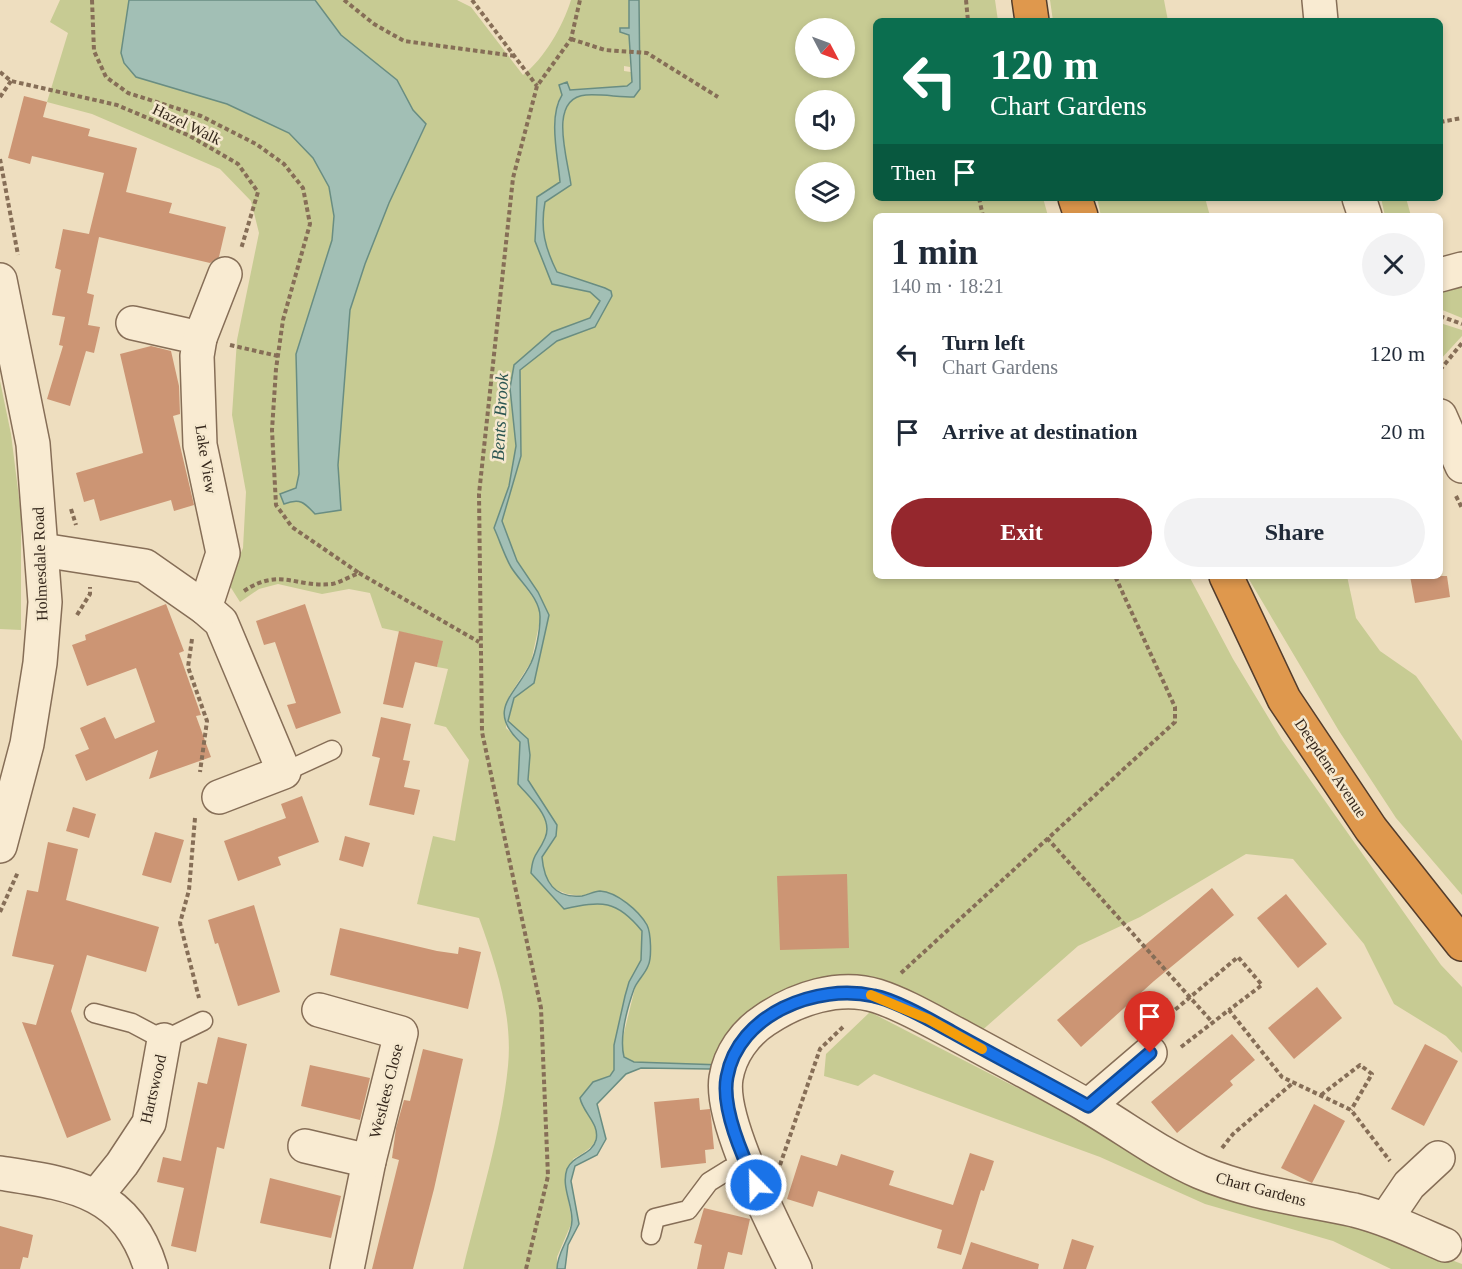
<!DOCTYPE html>
<html lang="en">
<head>
<meta charset="utf-8">
<style>
  :root { --surface:#fff; --page:#f2f2f3; --text:#1f2937; --muted:#747a83; --accent:#95272d }
  body { margin:0; font-family:"Times New Roman",serif; background:var(--page); color:var(--text); height:100vh; display:flex; flex-direction:column; font-size:22px; white-space:nowrap }
  * { box-sizing:border-box; margin:0 }
  p { font-size:20px; color:var(--muted) }
  .icon { flex:none; width:33px; height:33px; fill:none; stroke:currentColor; stroke-width:2; stroke-linecap:round; stroke-linejoin:round }
  .map { position:relative; flex:1; overflow:hidden }
  .drawer { position:absolute; left:873px; top:213px; width:570px; height:366px; display:flex; flex-direction:column; background:var(--surface); border-radius:9px; box-shadow:0 3px 9px #0003 }
  .drawer>* { flex:none }
  .banner { position:absolute; left:873px; top:18px; width:570px; height:183px; border-radius:9px; box-shadow:0 3px 9px #0003; background:#0b6e4f; color:#fff; overflow:hidden }
  .needle { width:39px; rotate:131deg }
  .fabs { position:absolute; left:795px; top:18px; display:grid; gap:12px }
  .fabs a { display:grid; place-items:center; width:60px; height:60px; border-radius:50%; background:var(--surface); box-shadow:0 3px 9px #0003; font-size:30px }
  .pin { position:absolute; display:grid; place-items:center; width:51px; height:51px; color:#fff; margin:-62px -26px; border-radius:50% 50% 50% 0; rotate:-45deg; box-shadow:0 0 6px #0007 }
  .pin .icon { rotate:45deg }
  .me { position:absolute; width:66px; margin:-33px; rotate:337deg; stroke-linejoin:round; filter:drop-shadow(0 0 4px #0008) }
  .turn { display:flex; align-items:center; gap:21px; height:126px; padding:0 18px; font-size:27px }
  .turn .icon { width:78px; height:78px; stroke-width:2.5 }
  .turn b { display:block; font-size:42px; line-height:51px }
  .then { display:flex; align-items:center; height:57px; padding:0 18px; background:#0003; gap:12px; font-size:22px }
  .round { display:grid; place-items:center; flex:none; width:63px; height:63px; border-radius:32px; background:var(--page) }
  .summary { display:flex; align-items:center; justify-content:space-between; height:102px; padding:0 18px }
  h1 { font-size:36px; font-weight:700; line-height:45px }
  .button { display:flex; gap:12px; margin-top:auto; padding:12px 18px }
  .button a { flex:1; height:69px; border-radius:36px; background:var(--accent); color:#fff; font-size:24px; font-weight:700; line-height:69px; text-align:center }
  .button a+a { background:var(--page); color:var(--text) }
  ul { padding:0; list-style:none }
  li { display:flex; align-items:center; gap:18px; height:78px; padding:0 18px }
  li div { flex:1 }
  li b { display:block; font-size:22px }
  li em { font-style:normal }
  .map>svg:first-child { display:block }
</style>
</head>
<body>
<div class="map">
<svg width="1462" height="1269" viewBox="0 0 1462 1269">
  <rect width="100%" height="100%" fill="#eedebf"/>
  <!-- green -->
  <g fill="#c7cb93" fill-rule="evenodd">
    <path d="M60,0H129L121,53L136,77L227,104L289,133L313,158L329,187L334,216L332,240L296,354L299,474L296,488L281,494L303,501L315,514L341,510L338,465L350,310L365,264L389,203L426,125L413,110L397,80L341,35L315,0H457L471,7L523,75C544,59 563,26 571,0H629V28L620,32L629,35L630,67L624,66V71L631,72L632,82L628,86L570,90L567,82L557,104L556,118L560,182L537,197L552,284L590,292L600,301L590,318L552,332L514,365L510,388L516,446L509,486L494,528L511,567L536,602L541,616L531,662L508,698L506,728L521,742L519,784C530,798 554,818 545,838C537,855 533,852 531,873L564,909C601,901 616,899 642,931L641,960L629,982L614,1045V1070L610,1076L593,1082L582,1106C601,1132 604,1143 573,1159L566,1188L572,1222L557,1257V1269H463C479,1203 501,1135 508,1066C513,1016 496,965 479,918L417,904L433,836L455,841L469,760L446,727L434,724L448,669L437,667L442,641L382,628L370,593L349,589L322,594L278,584L259,589L240,602L228,583L243,548L246,492L232,415L237,340L259,233L251,201L220,169L92,114L47,102L68,33L50,22Z"/>
    <path d="M639,0H995L998,21H876V198H1043L1048,216H876V576H1189L1233,659L1282,740L1441,965L1462,987V1053L1446,1036L1394,1004L1364,944L1293,859L1246,854L1140,917L1078,946L979,1033L856,976C824,976 789,981 763,1003C751,1013 732,1050 722,1065L634,1062L624,1057L621,1045L635,988L649,964L648,928L599,891L581,896L567,894L552,888L544,876L542,857L556,836L557,825L528,780L530,755L528,739L508,722L514,698L534,683L549,615L538,592L517,561L502,521L521,456L520,370L557,340L594,327L605,288L557,272C545,248 540,229 545,202L571,185C568,160 548,98 586,95C602,94 618,97 633,97L640,89ZM806,28H844V68H806ZM806,100H844V140H806ZM806,172H844V212H806Z"/>
    <path d="M1050,0H1164L1168,21H1053Z"/>
    <path d="M1097,198H1205L1210,216H1101Z"/>
    <path d="M1381,198H1406L1411,216H1385Z"/>
    <path d="M1462,283V318L1440,309V293Z"/>
    <path d="M1440,323L1462,330V336L1440,360Z"/>
    <path d="M0,381L11,434L21,514V630L0,629Z"/>
    <path d="M1247,576H1347L1356,618L1380,651L1416,676L1462,741V895L1396,818L1339,731Z"/>
    <path d="M870,1012L1078,1119L1462,1264V1269H1391L1333,1241L1205,1204L1100,1157L874,1074L858,1086L824,1076L826,1054Z"/>
  </g>
  <!-- water -->
  <g fill="#a2bfb5" stroke="#698d82" stroke-width="1.5">
    <path d="M129,0H315L341,35L397,80L413,110L426,124L389,203L365,264L350,310L338,465L341,510L315,514C304,502 300,498 284,504L280,494L296,488L299,474L296,354L332,240L334,216L329,187L313,158L289,133L227,104L136,77L124,63L121,53Z"/>
    <path d="M629,0H639L640,89L634,97C618,97 602,94 586,95C547,98 568,160 571,185L545,202C540,229 545,248 557,272L605,288L611,291L612,296L595,327L557,341L520,370L521,456L502,521L517,561L538,592L549,615L534,683L514,698L508,721L528,739L530,755L528,780L557,825L556,836L542,857C544,881 554,899 582,896C588,895 594,891 600,891C617,892 639,911 647,925C651,933 652,958 648,966C645,974 637,981 634,989C627,1009 619,1037 624,1057L634,1062L722,1065L718,1071L710,1069L641,1068L626,1074L597,1104L606,1139L597,1155L575,1166L571,1181L579,1224L568,1245L565,1269H557C557,1251 572,1237 572,1220C572,1203 561,1186 567,1169C573,1155 592,1155 596,1140C600,1124 583,1113 580,1098L593,1082L610,1076L614,1070V1045L625,996L629,982L641,960L642,931C616,899 602,901 564,909L531,873C533,852 538,855 545,838C554,818 530,798 518,784L520,742C486,709 515,696 531,663C536,652 540,631 540,618C541,599 520,582 511,567C504,555 500,541 494,528L509,486L516,446L510,388L514,365L552,332L590,318L600,301L590,292L552,284L535,241L537,197L560,182C558,157 548,117 562,95L559,85L567,82L570,90L627,86L632,82L629,35L620,32V28H629Z"/>
  </g>
  <!-- building -->
  <g fill="#cc9574">
    <path d="M24,96L47,102L43,117L90,129L88,136L137,148L126,192L172,203L169,213L226,227L219,257L210,263L99,237L87,293L94,295L88,325L100,327L94,353L86,351L70,406L47,399L63,346L59,345L65,317L52,315L61,270L55,268L63,229L89,234L104,173L32,156L30,164L8,158Z"/>
    <path d="M151,346L171,351L179,386L180,414L173,416L194,505L174,511L171,500L100,521L94,499L84,502L76,473L143,453L120,354Z"/>
    <path d="M1410,576H1447L1450,597L1415,603Z"/>
    <path d="M166,604L184,651L179,653L201,715L196,716L211,757L149,779L158,750L86,781L75,755L89,749L80,728L105,717L115,739L155,722L136,668L87,686L72,645L86,640L85,635Z"/>
    <path d="M305,604L341,713L296,729L287,705L296,703L275,642L264,645L256,621Z"/>
    <path d="M399,631L443,641L437,667L415,662L403,708L383,704Z"/>
    <path d="M381,717L411,724L403,760L410,761L404,787L420,790L414,815L369,805L380,758L372,756Z"/>
    <path d="M302,796L319,842L278,857L281,865L238,881L224,841L286,818L281,804Z"/>
    <path d="M73,807L96,814L89,838L66,831Z"/>
    <path d="M155,832L184,840L171,883L142,875Z"/>
    <path d="M345,836L370,843L363,867L339,860Z"/>
    <path d="M48,842L78,849L66,900L159,927L146,972L87,955L71,1011L111,1120L67,1138L22,1022L36,1025L54,965L12,956L27,890L38,892Z"/>
    <path d="M847,874L849,948L780,950L777,876Z"/>
    <path d="M1212,888L1234,915L1154,981L1081,1047L1057,1020Z"/>
    <path d="M1286,894L1327,944L1298,968L1257,918Z"/>
    <path d="M254,905L280,992L238,1006L218,943L215,944L208,920Z"/>
    <path d="M340,928L437,951L458,954L459,947L481,952L468,1009L330,975Z"/>
    <path d="M1317,987L1342,1018L1294,1059L1268,1028Z"/>
    <path d="M1232,1034L1255,1060L1230,1081L1233,1085L1177,1133L1151,1102Z"/>
    <path d="M218,1037L247,1044L224,1149L217,1147L196,1252L171,1246L184,1188L157,1182L163,1157L181,1161L198,1082L207,1084Z"/>
    <path d="M1425,1044L1458,1061L1424,1126L1391,1109Z"/>
    <path d="M423,1049L463,1059L434,1189L413,1269H372L399,1160L392,1158L396,1128L404,1100L410,1101Z"/>
    <path d="M310,1065L370,1078L360,1120L301,1106Z"/>
    <path d="M699,1098L700,1110L710,1109L711,1117L714,1149L705,1150L706,1163L661,1168L654,1102Z"/>
    <path d="M1314,1104L1345,1121L1312,1183L1281,1168Z"/>
    <path d="M970,1153L994,1161L984,1191L981,1190L961,1255L937,1248L942,1230L818,1191L813,1207L787,1199L801,1155L837,1166L841,1154L894,1171L889,1185L953,1205Z"/>
    <path d="M270,1178L341,1196L331,1238L260,1223Z"/>
    <path d="M704,1208L750,1219L742,1255L728,1252L724,1269H697L702,1245L694,1243Z"/>
    <path d="M0,1226L33,1235L28,1258L23,1257L20,1269H0Z"/>
    <path d="M1072,1239L1094,1246L1086,1269H1063Z"/>
    <path d="M971,1242L1039,1264L1038,1269H962Z"/>
  </g>
  <g fill="none" stroke-linecap="round" stroke-linejoin="round">
    <defs>
      <g id="lane">
        <path d="M284,772L332,750"/>
        <path d="M94,1013L132,1023L164,1040L203,1021"/>
        <path d="M651,1235L655,1218L688,1210L709,1182L730,1169L747,1165"/>
      </g>
      <g id="street">
        <path d="M1319,0L1321,21"/>
        <path d="M1359,198L1365,216"/>
        <path d="M1440,275L1462,269"/>
        <path d="M0,280L33,444L45,602L40,663L27,744L0,846"/>
        <path d="M133,323L200,338L197,356L200,445L223,553L205,608L221,622L284,772L219,797"/>
        <path d="M200,338L225,274"/>
        <path d="M1440,416L1462,466"/>
        <path d="M42,550L145,566L205,608"/>
        <path d="M319,1010L401,1033L369,1161L347,1269"/>
        <path d="M1088,1106L1150,1053"/>
        <path d="M305,1146L369,1161"/>
        <path d="M0,1173C71,1184 127,1190 151,1269"/>
        <path d="M97,1195L122,1164L149,1123L164,1040"/>
        <path d="M1386,1219L1409,1185L1438,1158"/>
        <path d="M795,1269C775,1226 719,1122 726,1078C730,1054 745,1033 765,1020C796,999 839,984 877,996C905,1005 933,1022 960,1036C1002,1059 1044,1081 1086,1105C1124,1127 1159,1154 1200,1172C1249,1193 1303,1199 1354,1210C1386,1218 1415,1232 1445,1245"/>
      </g>
      <g id="highway">
        <path d="M1029,0L1032,21"/>
        <path d="M1075,198L1081,216"/>
        <path d="M1226,576L1284,699L1371,829L1462,944"/>
      </g>
    </defs>
    <!-- lane casing -->
    <use href="#lane" stroke="#866e57" stroke-width="21"/>
    <!-- street casing -->
    <use href="#street" stroke="#866e57" stroke-width="36"/>
    <!-- highway casing -->
    <use href="#highway" stroke="#543d2c" stroke-width="36"/>
    <!-- path -->
    <g stroke="#866e57" stroke-width="4" stroke-dasharray="4.5 3" stroke-linecap="butt">
      <path d="M92,0L94,51L106,77L128,93L201,116L256,144L284,164L303,188L310,224L283,320L276,369L272,430L276,505L292,527L359,573"/>
      <path d="M344,0L374,24L404,41L515,56"/>
      <path d="M472,0L537,86"/>
      <path d="M966,0L968,21"/>
      <path d="M571,39L605,50L647,53L718,97"/>
      <path d="M0,72L11,81L117,105L190,136L238,164L258,192L241,249"/>
      <path d="M0,97L11,81"/>
      <path d="M1440,122L1462,118"/>
      <path d="M0,159L18,255"/>
      <path d="M979,198L983,216"/>
      <path d="M1440,316L1462,324"/>
      <path d="M230,345L278,356"/>
      <path d="M1440,370L1462,343"/>
      <path d="M1456,496L1462,508"/>
      <path d="M71,509L76,525"/>
      <path d="M244,591C280,567 296,588 332,584C341,582 351,576 359,573L479,642"/>
      <path d="M77,615L90,594V587"/>
      <path d="M192,639L188,667L207,721L200,772"/>
      <path d="M195,818L189,890L180,923L199,998"/>
      <path d="M1047,838L1213,1023"/>
      <path d="M0,912L18,872"/>
      <path d="M901,973L1175,722V707L1115,576"/>
      <path d="M1158,1024L1238,957L1262,985L1229,1010"/>
      <path d="M1181,1047L1229,1010L1282,1077L1351,1110L1390,1161"/>
      <path d="M1321,1095L1360,1065L1372,1074L1351,1110"/>
      <path d="M1222,1148L1233,1134L1294,1082"/>
      <path d="M780,1165L820,1049L845,1025"/>
      <path d="M526,1269L548,1176L541,1008L482,732L479,494L513,178L537,86L571,39L580,0"/>
    </g>
    <!-- lane -->
    <use href="#lane" stroke="#f9ebd2" stroke-width="18"/>
    <!-- street -->
    <use href="#street" stroke="#f9ebd2" stroke-width="33"/>
    <!-- highway -->
    <use href="#highway" stroke="#df984d" stroke-width="33"/>
  </g>
  <g fill="none" stroke-linecap="round" stroke-linejoin="round">
    <defs>
      <path id="route" d="M756,1185C743,1157 721,1108 727,1077C738,1014 817,983 874,996C896,1000 932,1021 952,1032C997,1057 1043,1081 1088,1106L1150,1053"/>
    </defs>
    <!-- route casing -->
    <use href="#route" stroke="#114b97" stroke-width="15"/>
    <!-- route -->
    <use href="#route" stroke="#1a73e8" stroke-width="10"/>
    <!-- slow -->
    <path stroke="#f59e0b" stroke-width="10" d="M871,995L928,1019L982,1049"/>
  </g>
  <g text-anchor="middle" dominant-baseline="central" stroke-width="5" stroke-linejoin="round" paint-order="stroke">
    <!-- street labels -->
    <g font-size="16" fill="#35271c" stroke="#f5e8ce">
      <text transform="translate(187 124) rotate(26)">Hazel Walk</text>
      <text transform="translate(206 459) rotate(81)">Lake View</text>
      <text transform="translate(40 564) rotate(-92)">Holmesdale Road</text>
      <text transform="translate(1331 768) rotate(56)">Deepdene Avenue</text>
      <text transform="translate(153 1089) rotate(-77)">Hartswood</text>
      <text transform="translate(386 1091) rotate(-76)">Westlees Close</text>
      <text transform="translate(1261 1189) rotate(15)">Chart Gardens</text>
    </g>
    <!-- water labels -->
    <g font-size="18" font-style="italic" fill="#2b5551" stroke="#f5e8ce">
      <text transform="translate(500 417) rotate(-87)">Bents Brook</text>
    </g>
  </g>
</svg>
<div class="fabs">
<a><svg class="needle" viewBox="-14 -14 28 28"><path d="M0-13l5 13h-10z" fill="#e53935"/><path d="M0 13l5-13h-10z" fill="#747a83"/></svg></a>
<a><svg class="icon" aria-label="sound" viewBox="0 0 24 24"><path d="M4 9h4l5-4v14l-5-4H4zM17 9q2 3 0 6"/></svg></a>
<a><svg class="icon" aria-label="layers" viewBox="0 0 24 24"><path d="M12 4l9 5-9 5-9-5zM3 14l9 5 9-5"/></svg></a>
</div>
<div class="pin" style="left:1150px;top:1053px;background:#d93025"><svg class="icon" aria-label="arrive" viewBox="0 0 24 24"><path d="M6 21V4h12l-3 4 3 4H6"/></svg></div>
<svg class="me" style="left:756px;top:1185px" viewBox="-20 -20 40 40"><circle r="17" fill="#1a73e8" stroke="#fff" stroke-width="3"/><path d="M0-11L8 9 0 5-8 9z" fill="#fff"/></svg>
<div class="banner">
<div class="turn"><svg class="icon" aria-label="left" viewBox="0 0 24 24"><path d="M17 20v-9H6M10 6l-5 5 5 5"/></svg><div><b>120 m</b>Chart Gardens</div></div>
<div class="then">Then<svg class="icon" aria-label="arrive" viewBox="0 0 24 24"><path d="M6 21V4h12l-3 4 3 4H6"/></svg></div>
</div>
<section class="drawer">
<div class="summary"><div><h1>1 min</h1><p>140 m · 18:21</p></div><a class="round"><svg class="icon" aria-label="close" viewBox="0 0 24 24"><path d="M6 6l12 12M18 6L6 18"/></svg></a></div>
<ul>
<li><svg class="icon" aria-label="left" viewBox="0 0 24 24"><path d="M17 20v-9H6M10 6l-5 5 5 5"/></svg><div><b>Turn left</b><p>Chart Gardens</p></div><em>120 m</em></li>
<li><svg class="icon" aria-label="arrive" viewBox="0 0 24 24"><path d="M6 21V4h12l-3 4 3 4H6"/></svg><div><b>Arrive at destination</b></div><em>20 m</em></li>
</ul>
<div class="button"><a>Exit</a><a>Share</a></div>
</section>
</div>
</body>
</html>
